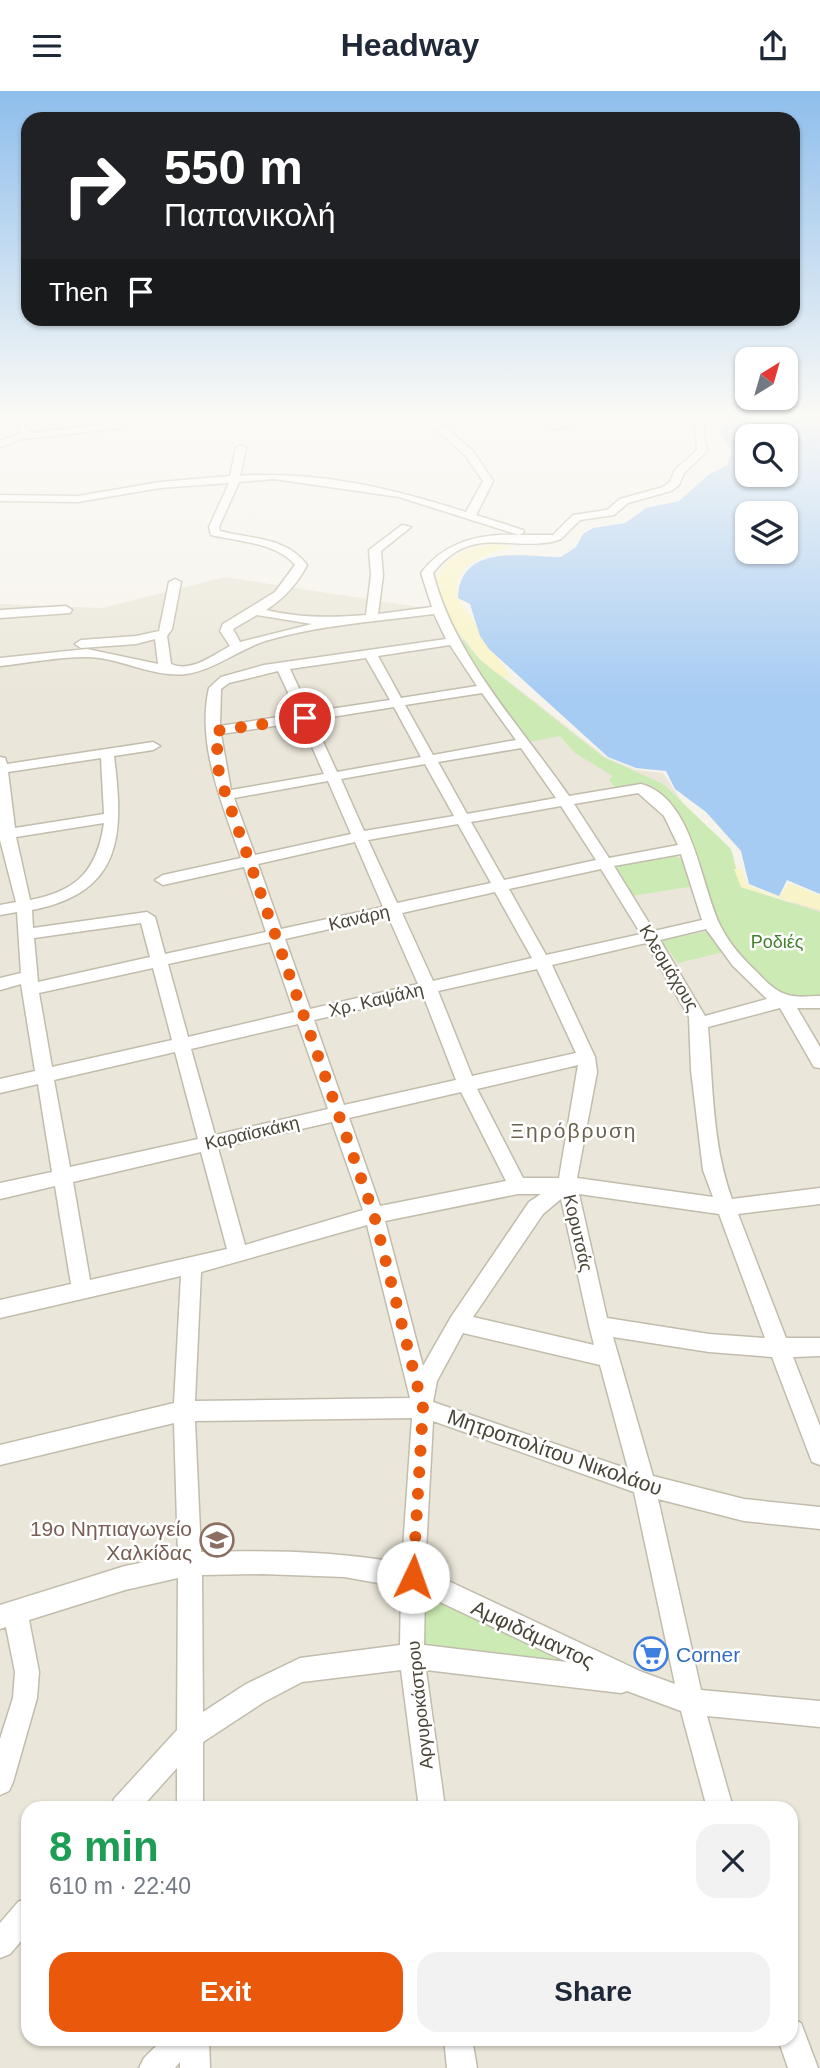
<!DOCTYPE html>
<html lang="en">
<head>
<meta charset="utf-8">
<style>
  :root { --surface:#fff; --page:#f2f2f3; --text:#1f2937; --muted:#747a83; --accent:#ea580c }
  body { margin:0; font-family:Helvetica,sans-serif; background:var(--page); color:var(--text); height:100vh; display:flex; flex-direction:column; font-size:26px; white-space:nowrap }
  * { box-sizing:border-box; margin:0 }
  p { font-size:23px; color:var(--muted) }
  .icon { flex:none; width:38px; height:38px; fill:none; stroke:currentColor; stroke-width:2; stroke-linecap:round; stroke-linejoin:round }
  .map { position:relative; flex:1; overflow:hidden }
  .sheet { position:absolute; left:21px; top:1710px; width:777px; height:245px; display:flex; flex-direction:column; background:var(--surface); border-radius:21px; box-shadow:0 2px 5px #0004 }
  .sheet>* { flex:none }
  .banner { position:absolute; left:21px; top:21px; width:779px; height:214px; border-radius:21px; box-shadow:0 2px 5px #0004; background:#202124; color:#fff; overflow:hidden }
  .needle { width:46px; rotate:37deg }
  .buttons { position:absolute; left:735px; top:256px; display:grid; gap:14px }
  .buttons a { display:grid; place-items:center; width:63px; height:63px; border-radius:14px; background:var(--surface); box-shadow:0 2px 5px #0004; font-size:35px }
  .pin { position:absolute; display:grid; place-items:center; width:60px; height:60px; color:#fff; margin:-30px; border:4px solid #fff; border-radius:50%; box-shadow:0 2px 7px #0007 }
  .me { position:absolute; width:77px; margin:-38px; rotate:3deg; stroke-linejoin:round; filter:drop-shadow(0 0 5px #0008) }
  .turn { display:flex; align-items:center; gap:24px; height:147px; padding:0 28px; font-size:32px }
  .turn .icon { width:91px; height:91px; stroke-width:2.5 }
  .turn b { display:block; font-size:49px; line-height:60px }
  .then { display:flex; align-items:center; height:66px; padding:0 28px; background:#0003; gap:14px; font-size:26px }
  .round { display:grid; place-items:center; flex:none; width:74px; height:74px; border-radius:21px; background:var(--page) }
  .summary { display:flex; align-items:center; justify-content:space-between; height:119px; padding:0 28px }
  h1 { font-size:42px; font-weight:700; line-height:52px; color:#1e9e55 }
  .primary-button { display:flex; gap:14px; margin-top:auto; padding:14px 28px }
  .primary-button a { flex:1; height:80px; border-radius:21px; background:var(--accent); color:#fff; font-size:28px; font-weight:700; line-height:80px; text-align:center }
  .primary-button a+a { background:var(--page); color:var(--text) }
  header { display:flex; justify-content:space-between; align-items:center; height:91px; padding:0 28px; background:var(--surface); font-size:32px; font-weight:700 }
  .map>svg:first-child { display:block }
</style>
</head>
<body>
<header><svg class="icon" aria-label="menu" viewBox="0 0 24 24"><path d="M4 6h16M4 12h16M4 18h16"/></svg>Headway<svg class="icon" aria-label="share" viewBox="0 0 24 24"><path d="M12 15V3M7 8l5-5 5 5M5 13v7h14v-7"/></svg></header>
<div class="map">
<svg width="820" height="1977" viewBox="0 0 820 1977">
  <rect width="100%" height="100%" fill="#f6f3eb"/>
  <!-- residential -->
  <path fill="#eae6d9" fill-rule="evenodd" d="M225,486L443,520L479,567L607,667L636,679L663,682L742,800L784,820L799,803L820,812V1977H0V513L103,517ZM28,1717H791V1948H28Z"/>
  <!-- green -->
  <g fill="#cceab3">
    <path d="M464,549L479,568L603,666L663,693L731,758L741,796L820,821V911L784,910L728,859L691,762L652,703L618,700L609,689L613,685L575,662L560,645L525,652L456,550Z"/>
    <path d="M674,764L685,770L694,795L632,805L613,776Z"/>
    <path d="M709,840L723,861L678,872L661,849Z"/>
    <path d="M413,1486L638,1592L412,1565Z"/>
  </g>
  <!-- sand -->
  <g fill="#f9f4c7">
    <path d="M499,453L512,457C489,460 449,475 458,506C460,514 469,522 473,529C486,550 498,569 513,588C495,586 477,565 467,551C459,542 449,532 443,521C420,476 462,454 499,453Z"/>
    <path d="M734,778H742L747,794L779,806L789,792L820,805V819L741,796Z"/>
  </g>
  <!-- water -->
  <path fill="#a7ccf3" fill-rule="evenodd" d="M731,326H820V803L787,789L779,805L749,793L741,760L706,721L675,698L666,680L636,677L608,666L489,558L480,545L470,513L458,507C460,451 525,466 561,466L576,456L583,443L593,437L625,432L646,417L679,410L708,384L727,374L732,361L720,340ZM747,345H786V383H747ZM747,422H786V460H747Z"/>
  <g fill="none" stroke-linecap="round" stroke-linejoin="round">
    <defs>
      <g id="minor">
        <path d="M422,326H433L473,360L493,390L476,424L523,439L524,441L519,444H553L573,424L607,419L620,408L663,396L670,391L675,379L697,359L695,330L697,326H707L703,338L707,360L684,382L679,394L671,400L628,412L614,424L580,429L561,448L552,451C505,459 471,434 433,482C455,567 519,633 569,705L641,693C694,707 700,795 721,836C730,854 744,869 758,882C766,891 776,901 788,904C798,907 810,905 820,905V917H797L820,956V977L814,976L780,917L708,936C713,993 712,1054 732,1108L820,1097V1113L738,1123L786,1247H820V1265L793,1266L820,1335V1374L812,1371L772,1266L709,1261L613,1246L653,1385L744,1408L820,1416V1438L744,1430L658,1408L701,1599L820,1610V1636L707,1625L733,1717H707L681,1620L627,1600L621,1602L426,1579L445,1717H419L401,1579L302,1591L264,1611L203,1651V1717H177V1677L141,1717H110L114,1708L177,1639L178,1487L125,1499L29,1529L39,1581L37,1607L13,1691L9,1700L0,1704V1648L13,1607L15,1581L6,1536L0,1538V1514L125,1475L178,1464L174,1332L0,1374V1354L174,1312L181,1185L0,1227V1209L71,1193L55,1095L0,1108V1092L52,1081L38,993L0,1002V988L35,980L21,893L0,899V887L21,882L17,821L0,824V814L16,811L0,749V666L5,667L7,673L153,651L160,655L153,659L114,665C124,744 123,801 32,819L33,837L147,821L155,826L165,863L266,841L244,776L163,794L155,789L163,784L241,767C223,714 196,654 209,597L221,586L264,574L446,548L434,523C378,530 319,534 265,550C238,559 214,579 186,583C153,587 119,566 86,566C57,566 28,572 0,575V567L87,558L158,573L155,548L136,553L81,557L75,553L81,549L136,545L159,540L169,491L175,488L181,491L172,538L167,545L171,573C191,582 213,564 230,555L220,540L223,533L275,501L295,474C276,451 239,451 211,444L209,436L229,392L160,397L78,411L0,410V404L78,405L160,391L230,385L236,357L241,354L246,357L240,385C316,379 395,398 466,421L483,390L465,364ZM274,388L399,406L519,444C481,442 445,450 421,482L432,516L378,523L383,484L381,460L411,436L402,434L369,459L371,484L366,524C332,527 299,527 266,519C284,507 297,494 307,474C286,446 251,448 220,440L219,436L239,391ZM257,524L312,533L240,551L233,538ZM450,554L477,595L401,607L378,565ZM366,567L390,609L310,621L290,578ZM278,580L298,623L220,635L221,598L229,592ZM482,602L516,649L433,664L405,614ZM394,616L421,666L337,681L313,629ZM301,631L324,683L231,699L221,643ZM521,657L556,707L467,723L438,671ZM101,667L104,723L15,737L8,681ZM425,673L454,725L364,740L341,688ZM328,690L351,743L255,764L234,707ZM638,702L664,725L678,754L609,767L574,713ZM561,715L596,769L504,789L471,731ZM104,732C97,779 78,800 30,809L16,746ZM458,733L491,792L397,812L368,749ZM355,751L383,816L281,838L258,773ZM681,763L702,829L654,840L614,775ZM601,778L641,843L546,864L509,798ZM495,801L532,867L433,890L402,822ZM388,825L418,893L310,918L285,848ZM141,832L150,866L38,891L34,847ZM706,838L733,875L767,908L705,925L660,849ZM270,851L294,921L188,946L168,873ZM646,852L689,926L691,979L703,1079L713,1106L577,1087L597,981L595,966L552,874ZM153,877L172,949L52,976L39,902ZM537,878L576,962L472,985L438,900ZM423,904L456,989L344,1014L314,929ZM298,933L328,1018L215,1044L191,958ZM175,961L198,1048L70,1076L54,989ZM578,974L559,1087H523L477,998ZM461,1001L506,1090L380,1115L349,1027ZM332,1031L363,1119L245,1154L218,1057ZM201,1061L227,1158L90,1189L73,1091ZM518,1103H541L529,1111L451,1226L423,1275L385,1130ZM579,1103L719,1123L765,1247L709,1243L607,1227ZM561,1108L589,1234L594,1254L473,1226L543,1123ZM367,1134L410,1307L195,1310L201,1181ZM463,1242L600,1274L628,1378L433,1311L437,1290ZM412,1327L402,1472C333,1460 271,1459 201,1461L195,1330ZM433,1330L634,1401L675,1593L642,1581L425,1479ZM262,1483L344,1486L401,1496L400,1554L300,1567L246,1593L203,1621L202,1484ZM425,1504L567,1571L424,1554Z"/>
        <path d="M589,326H613L553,338L548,335Z"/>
        <path d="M17,331H23L32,342L121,331L126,334L121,337L22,348L0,356V350L22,342Z"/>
        <path d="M66,515L72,519L70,522L0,527V519Z"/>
        <path d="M28,1807V1842L10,1863L0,1867V1832L18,1811Z"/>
        <path d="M791,1927L801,1932L818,1977H788L778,1948H791Z"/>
        <path d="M163,1948H209L210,1977H180V1971L175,1977H139L144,1967Z"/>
        <path d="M444,1948H472L477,1977H447Z"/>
      </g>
    </defs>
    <!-- minor casing -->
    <use href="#minor" stroke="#c2bcad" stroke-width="3"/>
    <!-- minor -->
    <use href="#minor" fill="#fff" fill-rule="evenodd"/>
  </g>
  <!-- sky -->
  <linearGradient id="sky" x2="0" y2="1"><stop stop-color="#8ebeec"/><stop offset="0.54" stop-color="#fbfaf6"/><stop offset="1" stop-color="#fbfaf6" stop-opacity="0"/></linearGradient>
  <rect width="820" height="603" fill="url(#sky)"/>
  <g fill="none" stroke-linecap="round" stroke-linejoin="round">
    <!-- route -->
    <path stroke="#ea580c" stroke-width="12" stroke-dasharray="0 21.6" d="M305,627L216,640L219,684L374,1124L423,1317L413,1486"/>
  </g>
  <!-- icons -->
  <defs>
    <symbol id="school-ring" viewBox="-11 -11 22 22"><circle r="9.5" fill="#fff" stroke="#8d6e63" stroke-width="1.5"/><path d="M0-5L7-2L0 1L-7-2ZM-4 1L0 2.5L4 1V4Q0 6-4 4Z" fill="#8d6e63"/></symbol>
    <symbol id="supermarket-ring" viewBox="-11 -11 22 22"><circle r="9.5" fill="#fff" stroke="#3f7fe0" stroke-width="1.5"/><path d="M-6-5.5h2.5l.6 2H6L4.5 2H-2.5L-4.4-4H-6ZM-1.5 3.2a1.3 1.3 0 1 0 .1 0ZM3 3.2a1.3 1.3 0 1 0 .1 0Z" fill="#3f7fe0"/></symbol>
  </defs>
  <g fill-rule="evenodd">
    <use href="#school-ring" x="198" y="1430" width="38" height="38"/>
    <use href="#supermarket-ring" x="632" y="1544" width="38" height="38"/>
  </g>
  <g text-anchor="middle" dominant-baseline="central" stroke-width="5" stroke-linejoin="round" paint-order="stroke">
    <!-- street labels -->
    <g font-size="18" fill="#4a4538" stroke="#fff">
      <text transform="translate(359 827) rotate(-13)">Κανάρη</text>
      <text transform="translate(669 877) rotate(59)">Κλεομάχους</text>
      <text transform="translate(376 909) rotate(-13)">Χρ. Καψάλη</text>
      <text transform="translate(252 1042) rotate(-13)">Καραϊσκάκη</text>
      <text transform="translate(578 1142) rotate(77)">Κορυτσάς</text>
      <text transform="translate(420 1614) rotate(-96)">Αργυροκάστρου</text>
    </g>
    <!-- park labels -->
    <g font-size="18" fill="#417f29" stroke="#fff">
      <text x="777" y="851">Ροδιές</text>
    </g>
    <!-- quarter labels -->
    <g font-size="21" letter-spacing="2" fill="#6d644f" stroke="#fff">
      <text x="574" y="1039">Ξηρόβρυση</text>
    </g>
    <!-- near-street labels -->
    <g font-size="21" fill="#4a4538" stroke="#fff">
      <text transform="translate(555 1361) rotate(19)">Μητροπολίτου Νικολάου</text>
      <text transform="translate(533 1543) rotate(25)">Αμφιδάμαντος</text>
    </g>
    <!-- near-education labels -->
    <g font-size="21" fill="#785e54" stroke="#fff" text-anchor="end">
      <text x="192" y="1437">19ο Νηπιαγωγείο<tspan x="192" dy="24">Χαλκίδας</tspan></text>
    </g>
    <!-- near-shop labels -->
    <g font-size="21" fill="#366cbe" stroke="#fff" text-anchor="start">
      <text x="676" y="1563">Corner</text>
    </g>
  </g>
</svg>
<div class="buttons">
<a><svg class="needle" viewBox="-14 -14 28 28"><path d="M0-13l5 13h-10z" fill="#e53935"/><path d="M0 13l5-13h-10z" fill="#747a83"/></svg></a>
<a><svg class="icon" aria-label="search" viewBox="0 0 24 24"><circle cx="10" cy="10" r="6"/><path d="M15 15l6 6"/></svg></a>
<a><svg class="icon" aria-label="layers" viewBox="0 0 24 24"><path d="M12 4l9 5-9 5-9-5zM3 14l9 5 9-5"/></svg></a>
</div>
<div class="pin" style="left:305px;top:627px;background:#d93025"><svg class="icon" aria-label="arrive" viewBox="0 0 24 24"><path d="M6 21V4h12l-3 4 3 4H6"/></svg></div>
<svg class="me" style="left:413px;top:1486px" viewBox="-20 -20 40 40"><circle r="19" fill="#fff"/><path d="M0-13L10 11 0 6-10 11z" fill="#ea580c"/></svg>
<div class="banner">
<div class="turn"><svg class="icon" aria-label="right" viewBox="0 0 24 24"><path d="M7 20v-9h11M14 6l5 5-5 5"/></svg><div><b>550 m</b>Παπανικολή</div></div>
<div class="then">Then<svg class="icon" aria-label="arrive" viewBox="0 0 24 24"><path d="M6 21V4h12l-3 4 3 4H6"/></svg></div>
</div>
<section class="sheet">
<div class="summary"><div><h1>8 min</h1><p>610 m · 22:40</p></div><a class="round"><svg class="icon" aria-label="close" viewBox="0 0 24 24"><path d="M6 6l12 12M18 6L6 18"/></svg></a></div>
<div class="primary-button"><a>Exit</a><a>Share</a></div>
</section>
</div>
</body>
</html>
